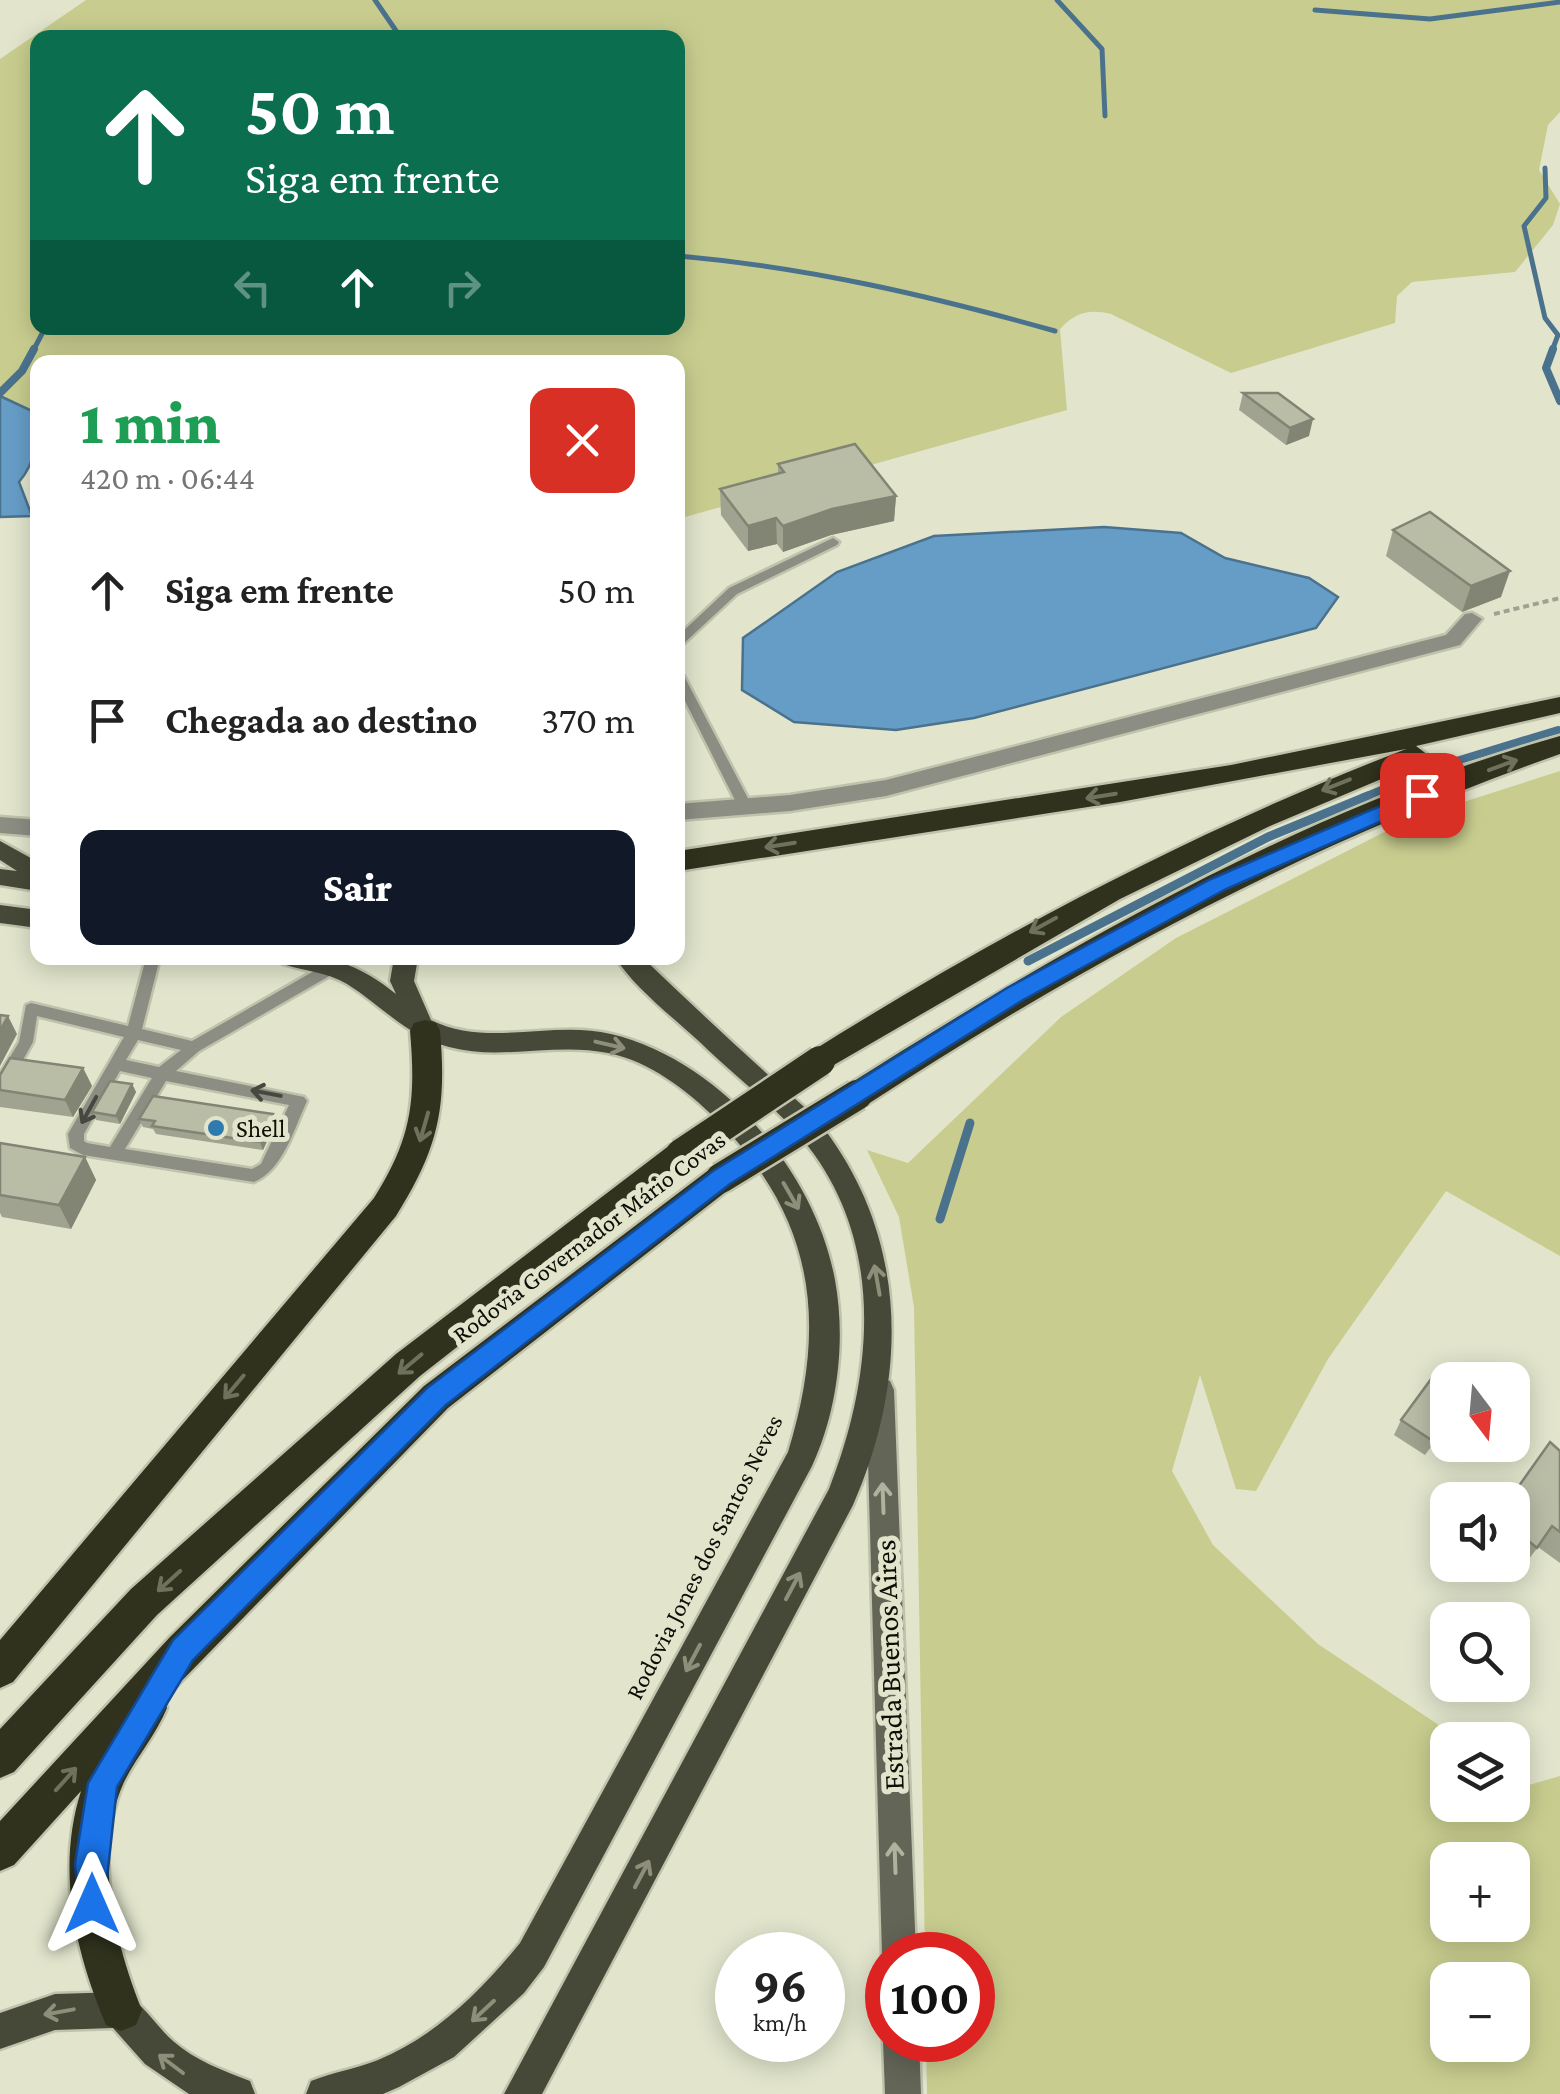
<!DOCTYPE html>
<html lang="pt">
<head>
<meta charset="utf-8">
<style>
  :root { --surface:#fff; --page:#f6f6f6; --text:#222; --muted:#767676; --accent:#111827 }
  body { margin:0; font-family:"Crimson Pro",serif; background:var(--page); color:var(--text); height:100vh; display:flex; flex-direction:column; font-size:38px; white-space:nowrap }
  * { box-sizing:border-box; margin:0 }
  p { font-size:32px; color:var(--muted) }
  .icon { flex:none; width:55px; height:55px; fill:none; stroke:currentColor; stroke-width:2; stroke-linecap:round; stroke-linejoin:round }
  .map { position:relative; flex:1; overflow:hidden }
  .details { position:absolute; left:30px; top:355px; width:655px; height:610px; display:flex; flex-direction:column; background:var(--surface); border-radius:20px; box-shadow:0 5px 25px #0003 }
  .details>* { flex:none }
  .banner { position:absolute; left:30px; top:30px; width:655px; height:305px; border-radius:20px; box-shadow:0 5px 25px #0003; background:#0b6e4f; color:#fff; overflow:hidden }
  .needle { width:65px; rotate:164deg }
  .buttons { position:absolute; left:1430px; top:1362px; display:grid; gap:20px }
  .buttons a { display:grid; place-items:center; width:100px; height:100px; border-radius:20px; background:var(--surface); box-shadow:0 5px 25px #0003; font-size:50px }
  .speed { position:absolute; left:715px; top:1932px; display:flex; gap:20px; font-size:50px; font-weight:700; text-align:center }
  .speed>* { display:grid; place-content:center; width:130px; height:130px; border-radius:50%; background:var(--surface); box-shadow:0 5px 25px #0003; line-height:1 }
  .speed small { font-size:25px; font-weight:400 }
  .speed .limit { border:15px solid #d22; background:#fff; color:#111 }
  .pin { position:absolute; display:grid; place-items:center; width:85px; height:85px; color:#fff; margin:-42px; border-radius:20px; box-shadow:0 5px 15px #0006 }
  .me { position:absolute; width:110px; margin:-55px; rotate:0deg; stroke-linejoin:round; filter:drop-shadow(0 0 8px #0008) }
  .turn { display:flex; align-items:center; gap:35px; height:210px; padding:0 50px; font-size:45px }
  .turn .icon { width:130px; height:130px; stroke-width:2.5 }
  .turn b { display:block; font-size:70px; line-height:85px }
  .lanes { display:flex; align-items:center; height:95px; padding:0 50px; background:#0003; justify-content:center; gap:50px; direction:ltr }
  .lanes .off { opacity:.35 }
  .round { display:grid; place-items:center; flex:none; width:105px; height:105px; border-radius:20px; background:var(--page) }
  .headline { display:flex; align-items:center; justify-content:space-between; height:170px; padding:0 50px }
  h1 { font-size:60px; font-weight:800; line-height:75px; color:#1e9e55 }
  .action { display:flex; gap:20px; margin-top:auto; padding:20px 50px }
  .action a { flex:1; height:115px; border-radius:20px; background:var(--accent); color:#fff; font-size:40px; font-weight:800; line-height:115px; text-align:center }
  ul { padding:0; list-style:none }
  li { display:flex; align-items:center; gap:30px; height:130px; padding:0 50px }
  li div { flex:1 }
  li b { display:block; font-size:38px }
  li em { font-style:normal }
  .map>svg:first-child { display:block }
</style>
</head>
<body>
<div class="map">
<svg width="1560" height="2094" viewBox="0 0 1560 2094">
  <rect width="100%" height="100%" fill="#e2e5cc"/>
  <!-- green -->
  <g fill="#c8cd8f" fill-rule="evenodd">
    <path d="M86,0H1560V112L1548,125L1539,170L1560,204L1553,225L1515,272L1412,282L1397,296L1395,323L1231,373L1111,314C1089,309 1076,312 1060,329L1067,410L678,519V362H38L37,425L32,411L0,396V59ZM38,38H678V328H38Z"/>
    <path d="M1560,771V1256L1446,1191L1328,1359L1256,1491L1236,1489L1200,1375L1172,1471L1213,1545L1318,1644L1461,1740H1448V1805H1512L1513,1774L1529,1785L1560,1776V2094H927L926,2040H972V1955H925L914,1307L899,1217L867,1150L908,1163L1061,1017L1176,938L1410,819ZM1512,1860V1925H1448V1860ZM1512,1980V2045H1448V1980Z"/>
  </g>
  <!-- water -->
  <g fill="#669dc7" stroke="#4b728d" stroke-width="2.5">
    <path d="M0,396L32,411C42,434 35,463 19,482L32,516L0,517Z"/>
    <path d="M1104,527L1181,533L1225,558L1309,578L1338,597L1316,628L974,718L896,730L794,722L742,690L743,638L837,572L934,536Z"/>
  </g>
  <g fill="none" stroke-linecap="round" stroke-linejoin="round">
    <!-- stream-far2 -->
    <g stroke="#4b728d" stroke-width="5">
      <path d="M375,0L401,38"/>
      <path d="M1057,0L1102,49L1105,116"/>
      <path d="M1315,10L1430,19L1560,2"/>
      <path d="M1545,168L1546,198L1524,226L1545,318L1558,335L1552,351"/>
      <path d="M678,256C807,267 931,296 1055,331"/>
      <path d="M33,351L45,328"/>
    </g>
    <!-- stream-far1 -->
    <g stroke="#4b728d" stroke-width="8">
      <path d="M1553,349L1546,368L1560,401"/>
      <path d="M0,393L22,371L34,349"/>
      <path d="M1362,798L1440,766L1558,730"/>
    </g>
    <!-- stream -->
    <g stroke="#4b728d" stroke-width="9">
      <path d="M1028,961L1268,837L1368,796"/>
      <path d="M940,1219L970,1123"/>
    </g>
    <defs>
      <g id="service">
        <path d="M833,538L839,542L837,545L737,594L682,645L678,646V636L729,588Z"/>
        <path d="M678,672L684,676L752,806L750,809H740L738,806L678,687Z"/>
        <path d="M146,958H160L142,1029L192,1041L328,963L333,962L340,967L338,971L199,1051L176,1071L304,1097L307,1101C294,1129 283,1170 254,1182L83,1155L70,1148L68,1134L124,1037L37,1016L33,1042L5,1092L0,1094V1074L19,1042L26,1005L31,1003L128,1026ZM138,1040L181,1050L159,1067L126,1060ZM120,1071L152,1078L110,1147L87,1143L84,1141V1134ZM166,1081L289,1105L261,1164L252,1169L125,1149Z"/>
      </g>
      <g id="minor">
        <path d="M1472,613L1482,619L1460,645L886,796L790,811L678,820V804L790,795L886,780L1446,635L1465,614Z"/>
        <path d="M0,817L38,820V836L0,833Z"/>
      </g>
      <g id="secondary">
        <path d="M880,1377L890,1381L894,1390L916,1955H888V1968L882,1955L866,1390L870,1381Z"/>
        <path d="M888,2029V2040H919L921,2094H885L883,2040Z"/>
      </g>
      <g id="primary">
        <path d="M0,841L38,862V891L0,885V869L17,871L0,860Z"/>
        <path d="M0,905L38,910V928L0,923Z"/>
        <path d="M279,958C330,955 355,962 396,994L390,981L394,958H418L414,981L431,1020C487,1048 552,1020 611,1034C720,1060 815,1171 835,1280C846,1340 838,1410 812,1466L544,1967L524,1993L454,2057L399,2087L383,2094H306L311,2081C333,2072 356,2069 378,2060C436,2036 481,1991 520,1943L788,1452C828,1322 815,1218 716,1119C687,1090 649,1061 608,1053C555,1042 501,1061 449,1047C408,1037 382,1006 347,984C327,972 304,971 283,964Z"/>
        <path d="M616,958H643C683,996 724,1035 765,1072C785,1091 809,1108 825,1130C909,1242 908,1380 853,1505L542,2094H504L829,1489C874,1375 886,1240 803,1140C775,1107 739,1079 708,1050C682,1024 634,989 616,958Z"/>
        <path d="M121,1992C142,2001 155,2025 173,2041C196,2061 222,2070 250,2081L255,2094H189L145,2064L113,2028L55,2030L0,2049V2013L55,1994Z"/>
      </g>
      <g id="motorway">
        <path d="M1560,697V713L1416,746L1428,755L1424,761L1270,826L1120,899L820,1073L809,1069L805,1061L809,1053C1000,933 1196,830 1406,749L1120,802L678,871V851L1231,765Z"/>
        <path d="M1560,736V754C1313,841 1087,961 868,1104L857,1107L846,1104L842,1095L846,1086C1068,946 1305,807 1560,736Z"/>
        <path d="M425,1020L436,1023L440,1031C447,1109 438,1149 396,1216L13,1682L0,1688V1640L374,1198C412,1138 416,1100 410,1031L414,1023Z"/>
        <path d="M681,1141L692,1145L697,1154L692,1163L420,1376L157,1615L14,1772L0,1778V1729L131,1589L396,1354L670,1145Z"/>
        <path d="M721,1165L732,1169L737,1178L732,1187L448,1408L164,1699L167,1708C156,1735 137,1756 124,1782C92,1852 115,1943 142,2010L136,2025L121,2031L106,2025C75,1951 56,1870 81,1791L14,1865L0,1871V1821L170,1637L424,1386L710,1169Z"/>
      </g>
    </defs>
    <!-- service casing -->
    <use href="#service" stroke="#c0c3ac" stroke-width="5"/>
    <!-- minor casing -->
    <use href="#minor" stroke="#c0c3ac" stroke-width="5"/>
    <!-- secondary casing -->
    <use href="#secondary" stroke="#c0c3ac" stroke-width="5"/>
    <!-- primary casing -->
    <use href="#primary" stroke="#c0c3ac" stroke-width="5"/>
    <!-- motorway casing -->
    <use href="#motorway" stroke="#c0c3ac" stroke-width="5"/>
    <!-- path -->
    <path stroke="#9fa28e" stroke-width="4" stroke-dasharray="6 4" stroke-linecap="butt" d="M1494,614L1560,598"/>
    <!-- service -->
    <use href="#service" fill="#8c8d83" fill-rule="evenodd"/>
    <!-- minor -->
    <use href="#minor" fill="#8c8d83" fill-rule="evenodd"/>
    <!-- secondary -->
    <use href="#secondary" fill="#636557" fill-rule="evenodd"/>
    <!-- primary -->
    <use href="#primary" fill="#474938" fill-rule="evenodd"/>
    <!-- motorway -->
    <use href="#motorway" fill="#30321e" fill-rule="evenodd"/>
    <defs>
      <g id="motorway-bridge">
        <path d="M681,1154L820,1061"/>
        <path d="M721,1178L857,1095"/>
      </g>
    </defs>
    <!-- motorway-bridge casing -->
    <use href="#motorway-bridge" stroke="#c0c3ac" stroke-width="35" stroke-linecap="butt"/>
    <!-- motorway-bridge -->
    <use href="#motorway-bridge" stroke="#30321e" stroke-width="30"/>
  </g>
  <!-- wall -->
  <g fill="#a0a38f">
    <path d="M1243,393L1309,436L1286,445L1239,410Z"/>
    <path d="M778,464L896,496L894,521L831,535L783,552L777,544L748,551L721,515L720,489L778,474Z"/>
    <path d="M1393,530L1501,597L1462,612L1386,556Z"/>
    <path d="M83,1068L92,1086L73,1117L0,1107V1075Z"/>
    <path d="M132,1084L136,1092L120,1124L96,1120L92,1112Z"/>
    <path d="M273,1114L276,1122L263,1150L156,1134L153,1129L143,1127L139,1119Z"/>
    <path d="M0,1143L85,1157L96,1180L71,1229L2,1217L0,1213Z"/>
    <path d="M1448,1380V1424L1425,1455L1394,1435L1401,1420Z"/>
    <path d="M1560,1451V1563L1538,1547L1522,1568L1512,1559V1500Z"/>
  </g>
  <!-- shaded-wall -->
  <g fill="#828474">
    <path d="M1313,419L1309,436L1286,445L1290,428Z"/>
    <path d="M896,496L894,521L831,535L783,552V526L832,509Z"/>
    <path d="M776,518L777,544L748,551V526Z"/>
    <path d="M1510,571L1501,597L1462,612L1471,586Z"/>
    <path d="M8,1016L17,1034L0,1066V1031Z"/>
    <path d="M83,1068L92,1086L73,1117L65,1100Z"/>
    <path d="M132,1084L136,1092L120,1124L116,1116Z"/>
    <path d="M273,1114L276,1122L263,1150L260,1142Z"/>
    <path d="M85,1157L96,1180L71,1229L59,1205Z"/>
  </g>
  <!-- building -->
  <g fill="#babda6" stroke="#828474" stroke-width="2.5">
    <path d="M1243,393H1278L1313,419L1290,428Z"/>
    <path d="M855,444L896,496L832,509L783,526L776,518L748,526L720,489L784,472L778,464Z"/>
    <path d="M1430,512L1510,571L1471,586L1393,530Z"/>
    <path d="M0,1015L8,1016L0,1031Z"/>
    <path d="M10,1058L83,1068L65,1100L0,1090V1075Z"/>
    <path d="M110,1081L132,1084L116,1116L92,1112Z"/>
    <path d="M153,1096L273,1114L260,1142L152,1126L155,1121L139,1119Z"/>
    <path d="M0,1143L85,1157L59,1205L0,1195Z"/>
    <path d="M1437,1371L1452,1380H1448V1421L1433,1441L1401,1420Z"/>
    <path d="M1550,1442L1560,1451V1532L1552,1526L1537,1548L1512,1527V1500H1509Z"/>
  </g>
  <!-- one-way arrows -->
  <defs><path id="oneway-shaft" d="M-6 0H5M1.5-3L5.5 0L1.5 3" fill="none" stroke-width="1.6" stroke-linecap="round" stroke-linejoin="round" transform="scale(2.5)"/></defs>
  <g stroke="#6e715b">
    <use href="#oneway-shaft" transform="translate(1503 765) rotate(-20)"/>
    <use href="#oneway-shaft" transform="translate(1336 785) rotate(158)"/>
    <use href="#oneway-shaft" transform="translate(1101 796) rotate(171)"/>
    <use href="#oneway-shaft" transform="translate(780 845) rotate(171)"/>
    <use href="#oneway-shaft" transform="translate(1043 925) rotate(151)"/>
    <use href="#oneway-shaft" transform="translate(424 1127) rotate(106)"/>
    <use href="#oneway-shaft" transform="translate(410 1364) rotate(140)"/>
    <use href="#oneway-shaft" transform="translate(234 1387) rotate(130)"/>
    <use href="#oneway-shaft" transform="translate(169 1581) rotate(138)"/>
    <use href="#oneway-shaft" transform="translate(66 1779) rotate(-48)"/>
  </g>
  <g stroke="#8d8f7b">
    <use href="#oneway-shaft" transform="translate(610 1045) rotate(13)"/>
    <use href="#oneway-shaft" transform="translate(791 1196) rotate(60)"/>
    <use href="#oneway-shaft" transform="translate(877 1280) rotate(-100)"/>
    <use href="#oneway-shaft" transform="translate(793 1586) rotate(-62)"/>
    <use href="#oneway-shaft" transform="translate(693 1658) rotate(118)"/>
    <use href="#oneway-shaft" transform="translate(642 1874) rotate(-62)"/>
    <use href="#oneway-shaft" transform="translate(483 2011) rotate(137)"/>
    <use href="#oneway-shaft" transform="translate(59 2012) rotate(170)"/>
    <use href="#oneway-shaft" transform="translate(171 2064) rotate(-143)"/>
  </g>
  <g stroke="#46473e">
    <use href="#oneway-shaft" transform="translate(266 1093) rotate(-169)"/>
    <use href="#oneway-shaft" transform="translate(89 1110) rotate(119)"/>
  </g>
  <g stroke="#afb29d">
    <use href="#oneway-shaft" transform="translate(883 1498) rotate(-92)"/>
    <use href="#oneway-shaft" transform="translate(895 1858) rotate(-92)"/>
  </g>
  <!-- route -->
  <path fill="#1a73e8" stroke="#114b97" stroke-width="2.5" d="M1422,788L1430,790V800L1226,889L1023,1000L730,1184L446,1405L193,1660L117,1787L103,1915L92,1920L80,1915L75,1864L88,1783L173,1640L427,1388L713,1171L1007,988L1211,879Z"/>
  <!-- markers -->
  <circle fill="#2f7bae" stroke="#e2e5cc" stroke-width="4" cx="216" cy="1128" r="10"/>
  <g text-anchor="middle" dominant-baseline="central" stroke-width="10" stroke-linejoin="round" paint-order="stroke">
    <!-- poi labels -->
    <g font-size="25" fill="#0d0e06" stroke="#e2e5cc" text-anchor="start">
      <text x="236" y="1128">Shell</text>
    </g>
    <!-- street labels -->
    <g font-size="25" fill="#0d0e06" stroke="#e2e5cc">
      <text transform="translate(589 1237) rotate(-37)">Rodovia Governador Mário Covas</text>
      <text transform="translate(704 1557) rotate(-63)">Rodovia Jones dos Santos Neves</text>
    </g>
    <!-- near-street labels -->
    <g font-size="30" fill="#0d0e06" stroke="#e2e5cc">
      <text transform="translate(889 1665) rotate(-92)">Estrada Buenos Aires</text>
    </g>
  </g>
</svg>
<div class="buttons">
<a><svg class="needle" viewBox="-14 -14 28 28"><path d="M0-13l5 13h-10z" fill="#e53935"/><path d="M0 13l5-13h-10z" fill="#767676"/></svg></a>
<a><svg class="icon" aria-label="sound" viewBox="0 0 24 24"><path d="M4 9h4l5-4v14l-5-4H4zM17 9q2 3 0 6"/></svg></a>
<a><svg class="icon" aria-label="search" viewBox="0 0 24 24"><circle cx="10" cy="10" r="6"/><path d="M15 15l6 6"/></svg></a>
<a><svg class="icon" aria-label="layers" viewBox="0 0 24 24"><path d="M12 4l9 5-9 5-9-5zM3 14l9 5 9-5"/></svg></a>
<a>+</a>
<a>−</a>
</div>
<div class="speed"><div>96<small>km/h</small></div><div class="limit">100</div></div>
<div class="pin" style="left:1422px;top:795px;background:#d93025"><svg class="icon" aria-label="arrive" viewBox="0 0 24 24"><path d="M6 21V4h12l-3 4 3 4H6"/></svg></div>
<svg class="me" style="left:92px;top:1904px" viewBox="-20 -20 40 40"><path d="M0-17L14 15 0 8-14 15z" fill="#1a73e8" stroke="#fff" stroke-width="4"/></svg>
<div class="banner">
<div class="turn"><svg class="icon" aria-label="ahead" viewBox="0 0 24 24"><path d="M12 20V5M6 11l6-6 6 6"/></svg><div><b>50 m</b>Siga em frente</div></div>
<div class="lanes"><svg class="icon off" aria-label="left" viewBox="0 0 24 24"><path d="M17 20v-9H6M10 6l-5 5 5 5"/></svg><svg class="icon" aria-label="ahead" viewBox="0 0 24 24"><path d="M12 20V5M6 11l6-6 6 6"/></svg><svg class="icon off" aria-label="right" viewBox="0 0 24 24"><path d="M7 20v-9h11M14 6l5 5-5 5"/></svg></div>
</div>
<section class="details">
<div class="headline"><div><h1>1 min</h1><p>420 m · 06:44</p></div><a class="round" style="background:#d93025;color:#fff"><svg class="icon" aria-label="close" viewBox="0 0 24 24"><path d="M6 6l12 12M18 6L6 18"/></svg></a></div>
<ul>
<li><svg class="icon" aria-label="ahead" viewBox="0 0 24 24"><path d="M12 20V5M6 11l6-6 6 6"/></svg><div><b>Siga em frente</b></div><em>50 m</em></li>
<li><svg class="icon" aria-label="arrive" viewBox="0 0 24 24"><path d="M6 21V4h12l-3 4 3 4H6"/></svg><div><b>Chegada ao destino</b></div><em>370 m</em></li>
</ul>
<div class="action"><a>Sair</a></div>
</section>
</div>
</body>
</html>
